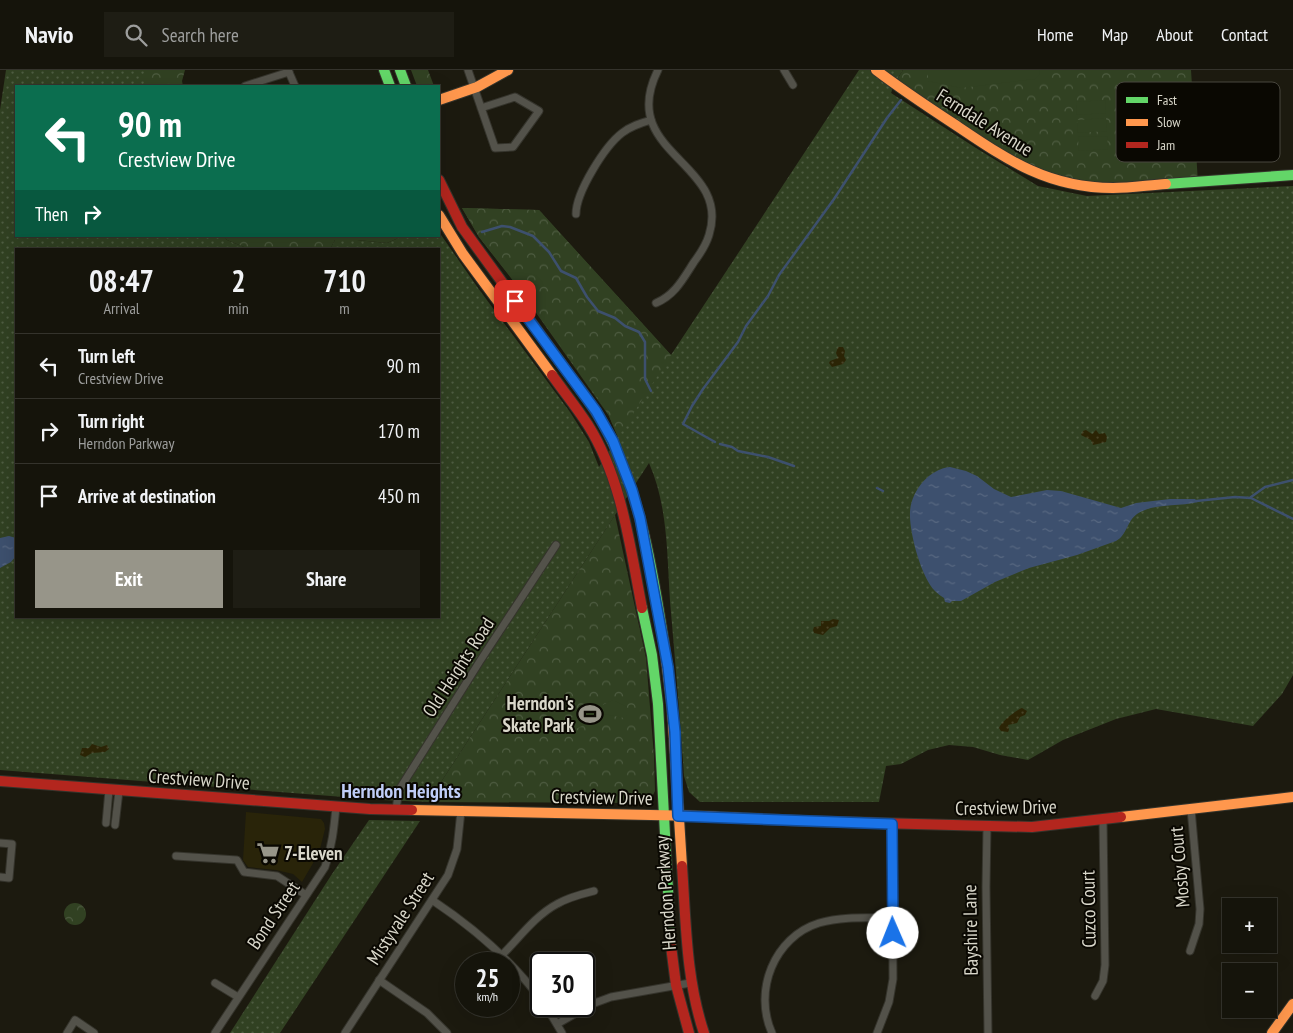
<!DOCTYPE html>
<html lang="en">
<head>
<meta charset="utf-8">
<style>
  :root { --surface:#15140b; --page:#1e1d14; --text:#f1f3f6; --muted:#9d9e9d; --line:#34332c; --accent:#979589 }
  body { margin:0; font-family:"PT Sans Narrow",sans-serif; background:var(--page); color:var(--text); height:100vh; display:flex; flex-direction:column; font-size:19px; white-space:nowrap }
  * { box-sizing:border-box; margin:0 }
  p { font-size:16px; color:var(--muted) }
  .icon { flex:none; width:28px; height:28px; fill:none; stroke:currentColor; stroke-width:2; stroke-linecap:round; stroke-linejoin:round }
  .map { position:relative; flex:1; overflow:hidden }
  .sheet { position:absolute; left:15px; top:178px; width:425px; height:370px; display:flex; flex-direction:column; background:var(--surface); border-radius:0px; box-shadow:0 5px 20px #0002,0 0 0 1px var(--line) }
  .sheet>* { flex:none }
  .guide { position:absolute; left:15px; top:15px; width:425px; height:152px; border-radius:0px; box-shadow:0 5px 20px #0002,0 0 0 1px var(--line); background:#0b6e4f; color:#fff; overflow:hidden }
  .buttons { position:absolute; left:1222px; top:828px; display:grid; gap:10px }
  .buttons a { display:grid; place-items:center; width:55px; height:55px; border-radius:0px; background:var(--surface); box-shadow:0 5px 20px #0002,0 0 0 1px var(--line); font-size:25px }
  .speed { position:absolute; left:455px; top:882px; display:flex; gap:10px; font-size:25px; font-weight:700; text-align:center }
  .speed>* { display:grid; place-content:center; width:65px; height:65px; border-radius:50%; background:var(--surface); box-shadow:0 5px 20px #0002,0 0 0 1px var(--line); line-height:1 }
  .speed small { font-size:12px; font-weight:400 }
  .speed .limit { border:2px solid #111; border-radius:8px; background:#fff; color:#111 }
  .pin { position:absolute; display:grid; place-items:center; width:42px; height:42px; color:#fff; margin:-21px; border-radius:10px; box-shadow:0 2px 8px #0006 }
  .me { position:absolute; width:55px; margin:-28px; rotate:359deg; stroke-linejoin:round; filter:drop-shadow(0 0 4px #0008) }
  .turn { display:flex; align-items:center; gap:18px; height:105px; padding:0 20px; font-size:22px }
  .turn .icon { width:65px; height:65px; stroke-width:2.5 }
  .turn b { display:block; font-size:35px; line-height:42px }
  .then { display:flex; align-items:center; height:48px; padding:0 20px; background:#0003; gap:10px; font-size:19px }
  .eta { display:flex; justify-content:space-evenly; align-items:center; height:85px; text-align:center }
  .eta b { font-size:30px; font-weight:700; line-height:35px }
  .primary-button { display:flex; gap:10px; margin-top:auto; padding:10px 20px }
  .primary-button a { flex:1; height:58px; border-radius:0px; background:var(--accent); color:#fff; font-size:20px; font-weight:700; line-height:58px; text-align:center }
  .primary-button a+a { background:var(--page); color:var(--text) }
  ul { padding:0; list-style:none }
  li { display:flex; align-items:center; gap:15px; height:65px; padding:0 20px; border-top:1px solid var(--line) }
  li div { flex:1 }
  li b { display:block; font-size:19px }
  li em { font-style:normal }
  header { display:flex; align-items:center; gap:30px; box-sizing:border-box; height:70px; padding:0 25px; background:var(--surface); border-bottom:1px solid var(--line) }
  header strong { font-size:24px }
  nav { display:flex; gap:28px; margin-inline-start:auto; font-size:18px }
  .search { width:350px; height:45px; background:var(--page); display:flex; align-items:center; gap:12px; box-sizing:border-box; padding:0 18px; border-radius:0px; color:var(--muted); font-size:19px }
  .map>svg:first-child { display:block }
</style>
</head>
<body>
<header>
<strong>Navio</strong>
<div class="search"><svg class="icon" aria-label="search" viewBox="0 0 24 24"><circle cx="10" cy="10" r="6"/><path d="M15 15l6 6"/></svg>Search here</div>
<nav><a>Home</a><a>Map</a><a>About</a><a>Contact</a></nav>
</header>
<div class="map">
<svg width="1293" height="963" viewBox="0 0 1293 963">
  <defs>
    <pattern id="grass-dots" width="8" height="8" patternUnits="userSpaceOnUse" patternTransform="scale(1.25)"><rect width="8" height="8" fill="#314122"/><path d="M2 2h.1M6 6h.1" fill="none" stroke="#4e5c41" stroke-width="1.8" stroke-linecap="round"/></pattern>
    <pattern id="forest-crowns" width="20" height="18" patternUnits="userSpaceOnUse" patternTransform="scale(1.25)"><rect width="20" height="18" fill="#314122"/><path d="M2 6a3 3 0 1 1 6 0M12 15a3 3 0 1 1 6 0" fill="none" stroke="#4e5c41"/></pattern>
    <pattern id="sand-dots" width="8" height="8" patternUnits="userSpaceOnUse" patternTransform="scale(1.25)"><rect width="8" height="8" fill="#2b2405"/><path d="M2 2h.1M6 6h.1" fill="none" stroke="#494328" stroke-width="1.8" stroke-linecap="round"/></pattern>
    <pattern id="water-ripples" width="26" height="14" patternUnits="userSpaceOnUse" patternTransform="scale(1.25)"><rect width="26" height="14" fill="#3d506e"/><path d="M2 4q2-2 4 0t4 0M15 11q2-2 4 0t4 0" fill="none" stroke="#586881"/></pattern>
  </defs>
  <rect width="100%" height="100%" fill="#1c1a0f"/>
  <!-- built -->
  <path fill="#292409" d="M246,742L321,749L324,753L325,759L319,783L302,812L293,804L276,800L248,797L243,790Z"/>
  <!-- grass -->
  <g fill="url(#grass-dots)">
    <path d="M6,0H146V16H16V166H224L227,170L249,179H16V546H439V179H330L335,170H357L387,173L403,166H439V162L478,218L570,342L589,372L599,397L618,367L609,346L515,213L479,167L462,138L539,140L671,285L859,0H903L894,14L891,23L976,78L1038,116L1087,126L1293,116V605L1282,624L1253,656L1156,639L1116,649L1063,670L1028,690L1000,685L973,677L949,675L928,680L901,694L886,696L879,732H700L689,722L684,706C680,647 675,589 670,531C667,485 668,436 649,393L428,732L382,730L0,700V40Z"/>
    <path d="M369,750L420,751L280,963H230L332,804Z"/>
  </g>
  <!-- forest -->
  <g fill="url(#forest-crowns)">
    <path d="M146,0H185L182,11L183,16H146Z"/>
    <path d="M411,0H428L434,16H417Z"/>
    <path d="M903,0H1191L1198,113L1113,118L1041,105L894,14Z"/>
    <path d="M462,138L539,140L671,285L618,367L609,346L600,331L515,213L479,167Z"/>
    <path d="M224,166H403L387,173L357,170H335L330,179H249L227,170Z"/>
    <path d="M615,445L646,588L654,686L655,721C652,727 648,731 642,733L428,732Z"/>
    <circle cx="75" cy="844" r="11"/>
  </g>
  <!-- sand -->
  <g fill="url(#sand-dots)">
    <path d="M838,277H843L845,281L844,286L846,290L843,294L832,297L829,293L830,291L838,288L836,283Z"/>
    <path d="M1086,360L1092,364L1096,360L1099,364L1105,363L1107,367L1106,372L1093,375L1091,370L1081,365L1083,361Z"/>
    <path d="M833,549L839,550L837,556L830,558L823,565L814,563L813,560L814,557L821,556V551H829Z"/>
    <path d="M1022,638L1027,641L1025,645L1020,647L1017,653L1008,655L1009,660L1008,662L1001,661L999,658C1001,652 1016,640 1022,638Z"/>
    <path d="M92,674L101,677L107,675L109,679L105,682L92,683L85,687L80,685L82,678H89Z"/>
  </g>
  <!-- pitch -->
  <g fill="#314122">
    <path d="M928,0H1040L1039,5L1035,9L961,18L928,11Z"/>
    <path d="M1105,30L1106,43L1077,45L1076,32Z"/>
    <path d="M1106,48L1107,61L1078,63L1077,50Z"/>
    <path d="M1107,66L1108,79L1079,81L1078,67Z"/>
    <path d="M613,630L627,637V645L624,648L604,644L576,659L571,648L590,637L592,640Z"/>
  </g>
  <!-- water -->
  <g fill="url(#water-ripples)">
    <path d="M950,397L966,401L977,406L994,419L1011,427L1047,420L1061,421L1121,438L1136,433L1170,429H1195L1198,432C1179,437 1153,433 1137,444C1127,451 1127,465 1116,471L1077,485L1029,498L995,512L961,531H952L950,533L945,532L944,528C941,526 938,524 935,521C921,507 909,462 910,442C911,421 929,399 950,397Z"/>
    <path d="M9,466L16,468V486L11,492L0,498V468Z"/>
  </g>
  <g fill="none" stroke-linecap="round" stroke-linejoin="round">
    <!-- stream -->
    <g stroke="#3d506e" stroke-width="2.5">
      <path d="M482,162L502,156L510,157L533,166L549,182L561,201L576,208L587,227L598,241L615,248L625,256L639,262L645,272V309L651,321"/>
      <path d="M715,372L683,354L692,336L703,319L738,272L746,256L768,226L779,205L834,129L887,48L901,30"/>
      <path d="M720,374L732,377L738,381L768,387L794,396"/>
      <path d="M877,418L883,421"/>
      <path d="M1251,427L1265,417L1293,410"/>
      <path d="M1196,431L1235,427L1251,428L1293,449"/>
    </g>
    <defs>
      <g id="street">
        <path d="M288,0L295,16"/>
        <path d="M468,0L495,78L513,77L539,41L515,27L481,38"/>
        <path d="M784,0L793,15"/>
        <path d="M245,16L289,2"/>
        <path d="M576,144C576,122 605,76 622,63C631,56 641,53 651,50"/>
        <path d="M656,233C675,225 683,209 694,192C700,184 706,175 709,165C732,92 616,84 658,0"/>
        <path d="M396,739L399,720L480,591L556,475"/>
        <path d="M106,753L109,720"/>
        <path d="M115,755L119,721"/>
        <path d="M987,757L986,817L988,963"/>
        <path d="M0,773L12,774L9,808L0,807"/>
        <path d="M176,786L237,790L244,802L277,806L306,825"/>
        <path d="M432,830C474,858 511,889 541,930"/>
        <path d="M1190,881L1199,854L1200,839L1191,739"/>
        <path d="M503,884C519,868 536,845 557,834C569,827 582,824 594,821"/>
        <path d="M379,910L427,943L447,963"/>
        <path d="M215,913L238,927"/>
        <path d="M1095,926L1103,911L1105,895L1103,749"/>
        <path d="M546,936L562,963"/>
        <path d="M557,954L592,934L611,927L690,913"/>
        <path d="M67,963L75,950L94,963"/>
        <path d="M215,963L325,797C332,777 334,758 336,737"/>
        <path d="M345,963L448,805L457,779L461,741"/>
        <path d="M772,963C753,921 774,867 819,853C842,846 868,848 892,848"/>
        <path d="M877,963L889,932L893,909L892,754"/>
      </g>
      <g id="fast">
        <path d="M384,0L390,16"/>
        <path d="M400,0L406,16"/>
        <path d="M1166,114L1293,105"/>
        <path d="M571,307C584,324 597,341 607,361C641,426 653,502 664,573"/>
        <path d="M642,538L652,585L658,634L671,876"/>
      </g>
      <g id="slow">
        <path d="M876,0C901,19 928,37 954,54C1006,89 1047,118 1113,118C1131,118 1149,115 1166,114"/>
        <path d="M439,30L477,17L508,0"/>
        <path d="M439,145L463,184L552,305"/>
        <path d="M664,573L672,637L682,796"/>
        <path d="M412,740L698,746L804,751"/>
        <path d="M1121,747L1293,727"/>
        <path d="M1272,963L1293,934"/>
      </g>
      <g id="jam">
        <path d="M439,110L462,157L571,307"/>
        <path d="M552,305C564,322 577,338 588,355C622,409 630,477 642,538"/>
        <path d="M0,711L370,739L412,740"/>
        <path d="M804,751L1032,757L1121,747"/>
        <path d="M682,796C686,853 686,909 704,963"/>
        <path d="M671,876L676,915L689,963"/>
      </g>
    </defs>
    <!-- street casing -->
    <use href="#street" stroke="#35342c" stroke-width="9"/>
    <!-- fast casing -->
    <use href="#fast" stroke="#35342c" stroke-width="12"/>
    <!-- slow casing -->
    <use href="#slow" stroke="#35342c" stroke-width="12"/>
    <!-- jam casing -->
    <use href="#jam" stroke="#35342c" stroke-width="12"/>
    <!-- street -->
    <use href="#street" stroke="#53524a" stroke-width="7"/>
    <!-- fast -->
    <use href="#fast" stroke="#63d668" stroke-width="10"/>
    <!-- slow -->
    <use href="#slow" stroke="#ff974d" stroke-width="10"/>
    <!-- jam -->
    <use href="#jam" stroke="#b3261e" stroke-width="10"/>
  </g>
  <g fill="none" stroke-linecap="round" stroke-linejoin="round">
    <defs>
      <path id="route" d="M515,231L596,341L613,371L632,420L640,448L668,597L675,662L678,746L892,754L893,863"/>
    </defs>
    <!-- route casing -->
    <use href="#route" stroke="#114b97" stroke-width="12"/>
    <!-- route -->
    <use href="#route" stroke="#1a73e8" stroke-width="9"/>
  </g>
  <!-- icons -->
  <defs>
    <symbol id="stadium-bare" viewBox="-9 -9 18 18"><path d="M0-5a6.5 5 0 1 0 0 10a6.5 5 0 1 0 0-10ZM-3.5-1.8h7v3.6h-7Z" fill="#979589" stroke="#0a0802" stroke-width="2.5" paint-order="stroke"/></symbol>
    <symbol id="supermarket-bare" viewBox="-9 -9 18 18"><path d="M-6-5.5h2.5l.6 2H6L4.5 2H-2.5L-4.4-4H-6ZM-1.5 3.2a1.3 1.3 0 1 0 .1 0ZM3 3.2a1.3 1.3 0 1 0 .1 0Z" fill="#979589" stroke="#0a0802" stroke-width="2.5" paint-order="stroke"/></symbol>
  </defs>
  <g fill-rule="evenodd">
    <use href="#stadium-bare" x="574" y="628" width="32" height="32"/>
    <use href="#supermarket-bare" x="252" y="767" width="32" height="32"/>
  </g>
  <g text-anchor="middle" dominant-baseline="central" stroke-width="4" stroke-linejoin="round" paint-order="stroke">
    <!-- street labels -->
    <g font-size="19" fill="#d9d7ca" stroke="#0a0802">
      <text transform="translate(985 52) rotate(32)">Ferndale Avenue</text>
      <text transform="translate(458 597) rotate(-57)">Old Heights Road</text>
      <text transform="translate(199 709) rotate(4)">Crestview Drive</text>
      <text transform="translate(602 727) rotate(1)">Crestview Drive</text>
      <text transform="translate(1006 737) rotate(-1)">Crestview Drive</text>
      <text transform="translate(1179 797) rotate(-95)">Mosby Court</text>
      <text transform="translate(665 823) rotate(-94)">Herndon Parkway</text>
      <text transform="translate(1088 839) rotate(-91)">Cuzco Court</text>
      <text transform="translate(273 845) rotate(-56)">Bond Street</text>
      <text transform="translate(400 848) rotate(-57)">Mistyvale Street</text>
      <text transform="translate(970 860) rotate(-91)">Bayshire Lane</text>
    </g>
    <!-- poi labels -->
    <g font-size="19" font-weight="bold" fill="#d9d7ca" stroke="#0a0802" text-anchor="end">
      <text x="574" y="633">Herndon's<tspan x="574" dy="22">Skate Park</tspan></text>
      <text x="284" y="783" text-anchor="start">7-Eleven</text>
    </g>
    <!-- neighbourhood labels -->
    <g font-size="20" font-weight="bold" fill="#bfcdf7" stroke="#0a0802">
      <text x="401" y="721">Herndon Heights</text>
    </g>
  </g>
  <!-- legend -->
  <rect x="1116" y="12" width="164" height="80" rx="8" fill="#0a0802" stroke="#48463e" stroke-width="1"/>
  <rect x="1126" y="27" width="22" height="6" fill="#63d668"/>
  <rect x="1126" y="49" width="22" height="7" fill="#ff974d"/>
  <rect x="1126" y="72" width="22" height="6" fill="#b3261e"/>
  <g font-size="14" fill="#d9d7ca">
    <text x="1157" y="35">Fast</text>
    <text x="1157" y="57">Slow</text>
    <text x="1157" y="80">Jam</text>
  </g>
</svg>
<div class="buttons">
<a>+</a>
<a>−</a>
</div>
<div class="speed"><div>25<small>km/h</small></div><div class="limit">30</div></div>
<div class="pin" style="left:515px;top:231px;background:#d93025"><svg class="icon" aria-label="arrive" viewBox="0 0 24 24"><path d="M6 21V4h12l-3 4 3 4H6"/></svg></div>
<svg class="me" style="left:893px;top:863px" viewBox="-20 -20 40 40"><circle r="19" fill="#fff"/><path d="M0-13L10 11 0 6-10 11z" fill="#1a73e8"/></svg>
<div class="guide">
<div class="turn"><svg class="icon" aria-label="left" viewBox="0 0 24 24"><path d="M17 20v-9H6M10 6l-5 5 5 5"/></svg><div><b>90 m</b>Crestview Drive</div></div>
<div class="then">Then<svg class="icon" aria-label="right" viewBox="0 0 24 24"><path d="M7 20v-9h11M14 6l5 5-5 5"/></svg></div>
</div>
<section class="sheet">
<div class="eta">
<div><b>08:47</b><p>Arrival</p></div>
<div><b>2</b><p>min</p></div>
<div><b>710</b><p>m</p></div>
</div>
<ul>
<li><svg class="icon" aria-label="left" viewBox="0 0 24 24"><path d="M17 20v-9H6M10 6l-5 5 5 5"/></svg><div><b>Turn left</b><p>Crestview Drive</p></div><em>90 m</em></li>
<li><svg class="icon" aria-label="right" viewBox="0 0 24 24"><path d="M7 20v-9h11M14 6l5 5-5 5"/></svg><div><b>Turn right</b><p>Herndon Parkway</p></div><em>170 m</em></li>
<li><svg class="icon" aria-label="arrive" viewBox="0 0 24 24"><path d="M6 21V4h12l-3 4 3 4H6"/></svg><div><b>Arrive at destination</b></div><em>450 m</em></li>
</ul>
<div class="primary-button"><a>Exit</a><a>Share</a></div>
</section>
</div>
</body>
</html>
